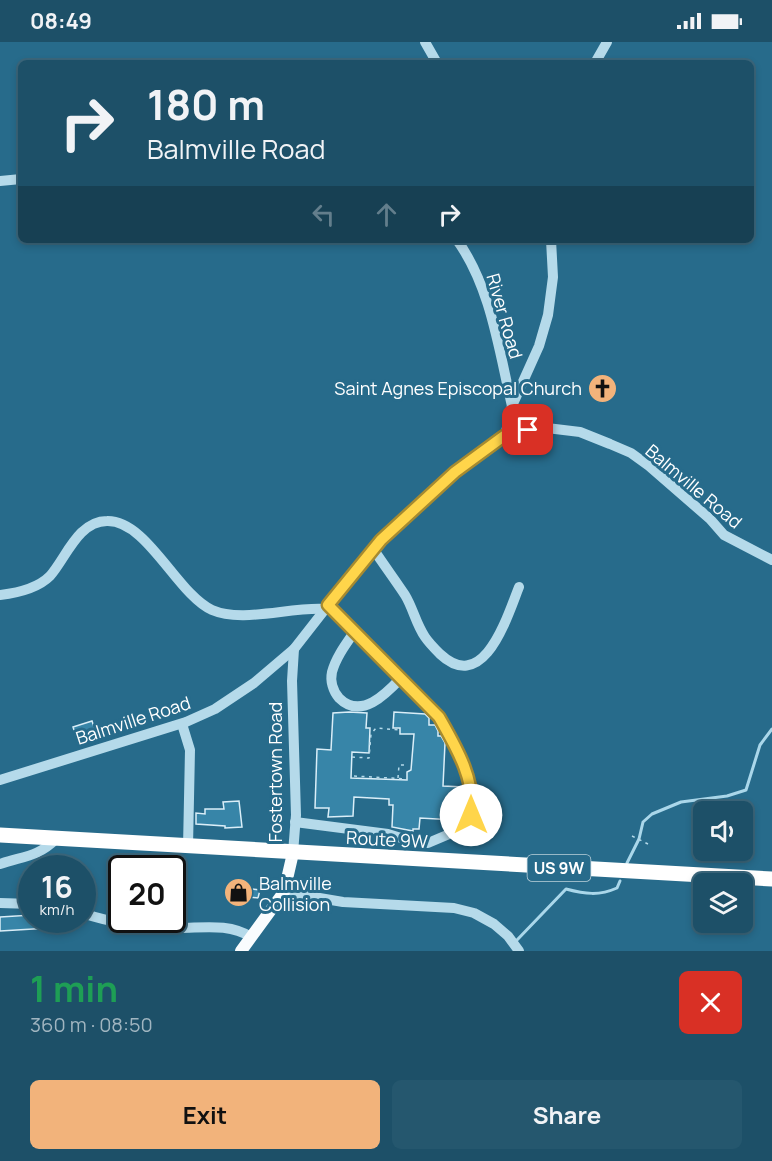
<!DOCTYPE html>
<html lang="en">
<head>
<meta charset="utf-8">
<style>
  :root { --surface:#1d5068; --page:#25576e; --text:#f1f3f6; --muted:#a0b5c0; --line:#3b677c; --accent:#f2b37b }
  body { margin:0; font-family:Manrope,sans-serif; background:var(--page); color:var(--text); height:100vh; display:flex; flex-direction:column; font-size:22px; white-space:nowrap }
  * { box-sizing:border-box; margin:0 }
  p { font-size:20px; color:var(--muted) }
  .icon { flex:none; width:33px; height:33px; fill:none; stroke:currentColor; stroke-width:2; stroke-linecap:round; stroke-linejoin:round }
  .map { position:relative; height:909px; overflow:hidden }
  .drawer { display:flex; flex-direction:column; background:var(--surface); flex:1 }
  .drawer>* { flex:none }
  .guide { position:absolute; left:18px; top:18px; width:736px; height:183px; border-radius:9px; box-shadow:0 3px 9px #0003,0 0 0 2px var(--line); background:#1d5068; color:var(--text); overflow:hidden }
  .controls { position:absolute; left:693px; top:759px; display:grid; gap:12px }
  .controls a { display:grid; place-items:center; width:60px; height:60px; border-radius:9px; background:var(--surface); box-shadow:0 3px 9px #0003,0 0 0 2px var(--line); font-size:30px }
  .speed { position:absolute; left:18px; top:813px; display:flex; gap:12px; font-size:30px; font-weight:700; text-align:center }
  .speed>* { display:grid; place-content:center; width:78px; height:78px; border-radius:50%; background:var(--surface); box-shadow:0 3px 9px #0003,0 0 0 2px var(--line); line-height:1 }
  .speed small { font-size:15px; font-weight:400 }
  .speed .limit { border:3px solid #111; border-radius:9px; background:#fff; color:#111 }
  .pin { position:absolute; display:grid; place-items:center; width:51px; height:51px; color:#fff; margin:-26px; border-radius:12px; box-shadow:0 3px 9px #0006 }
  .me { position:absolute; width:66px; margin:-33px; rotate:0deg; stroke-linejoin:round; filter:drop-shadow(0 0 4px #0008) }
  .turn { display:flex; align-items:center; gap:21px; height:126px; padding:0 30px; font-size:27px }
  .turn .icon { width:78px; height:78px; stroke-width:2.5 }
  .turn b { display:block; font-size:42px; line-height:51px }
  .lanes { display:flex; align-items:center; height:57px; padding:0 30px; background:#0003; justify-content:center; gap:30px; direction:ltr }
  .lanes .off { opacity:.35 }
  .round { display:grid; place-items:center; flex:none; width:63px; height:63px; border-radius:9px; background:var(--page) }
  .overview { display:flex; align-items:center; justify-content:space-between; height:102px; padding:0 30px }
  h1 { font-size:36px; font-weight:700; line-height:45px; color:#1e9e55 }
  .button { display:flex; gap:12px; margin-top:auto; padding:12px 30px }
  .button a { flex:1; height:69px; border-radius:9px; background:var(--accent); color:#111; font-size:24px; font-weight:700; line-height:69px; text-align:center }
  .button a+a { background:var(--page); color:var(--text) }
  .status { display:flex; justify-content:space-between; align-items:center; height:42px; padding:0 30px; background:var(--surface); direction:ltr }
  .status svg { height:16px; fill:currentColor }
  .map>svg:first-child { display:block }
</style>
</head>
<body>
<div class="status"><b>08:49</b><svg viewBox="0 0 49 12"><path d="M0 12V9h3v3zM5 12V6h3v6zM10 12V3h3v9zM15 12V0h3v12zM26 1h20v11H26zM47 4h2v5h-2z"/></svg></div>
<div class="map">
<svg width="772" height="909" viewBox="0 0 772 909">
  <rect width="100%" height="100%" fill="#276b8b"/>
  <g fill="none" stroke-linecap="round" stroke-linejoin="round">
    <!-- stream -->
    <g stroke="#aad7ea" stroke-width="3">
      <path d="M627,821L639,797L643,780L652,772L681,760L727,754L746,748L760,703L772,687"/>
      <path d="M517,898L566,847C585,852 599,854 617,846L620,839"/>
    </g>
  </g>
  <!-- building -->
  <g fill="#3785a8" stroke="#daeef8" stroke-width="1.5">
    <path d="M349,670L367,671L366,686H370L369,711L352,710L351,736L407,738V730L411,728L414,692H400V686H393L394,670L425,672L429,676V683H435L438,689V694H441L445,701L443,744L464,745L465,759L464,769L455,778L420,776L419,787H413V789L392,785L393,763H389V757L354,755L353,774L328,775L329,766H315L317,707L331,708L333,671Z"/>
    <path d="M92,679L96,691L77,697L73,685Z"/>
    <path d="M239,759L242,785L225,786V784L196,782V771L205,772V767H224L223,760Z"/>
    <path d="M172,839L180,848L179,872H172Z"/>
    <path d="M228,844L260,848L258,856L248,855L247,859L227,857Z"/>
    <path d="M32,873V878H66V885L0,889V875Z"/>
  </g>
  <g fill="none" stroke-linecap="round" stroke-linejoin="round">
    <!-- path -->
    <g stroke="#b5daea" stroke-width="1.5" stroke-dasharray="3 4.5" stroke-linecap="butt">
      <path d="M352,715L369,716L371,692L376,686L400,688"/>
      <path d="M354,734L407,737"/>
      <path d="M398,736L399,723H405"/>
      <path d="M632,794L648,802"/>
    </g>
    <!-- minor -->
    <g stroke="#b5daea" stroke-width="10">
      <path d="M425,0L437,21"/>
      <path d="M595,21L607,0"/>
      <path d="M0,139L21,137"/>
      <path d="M457,198C491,245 499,309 512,364"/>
      <path d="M505,394L512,364L539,304L548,273L553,235L551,198"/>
      <path d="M374,508C384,523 395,538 405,553C413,566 416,582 425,595C429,601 435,607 440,612C484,653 507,575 519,545"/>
      <path d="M0,553C17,551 37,547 50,534C66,516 78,479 107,479C147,478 177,552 212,568C242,581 289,565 324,567"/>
      <path d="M355,589C346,602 336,615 332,630C330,639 333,649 339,656C361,678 386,652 401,636"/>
      <path d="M182,682L190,708L188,805"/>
      <path d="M0,738L186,680L215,667L254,641L294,607L351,534L381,498L455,431L505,394L528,388L547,386L580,390L610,402L631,411L649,424L710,477L724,493L772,518"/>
      <path d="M295,780L388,792L414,800L428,801L454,790L471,773L473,759L472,746L451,696L439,675L328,563"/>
      <path d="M293,811L296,773L292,639L294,607"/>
      <path d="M0,822C23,814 38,815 56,797"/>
      <path d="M284,850L343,860L454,866L474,871L494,882L508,894L519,909"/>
      <path d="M0,861L32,862"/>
      <path d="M82,871C112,881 148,886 179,886C203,886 229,881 251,895"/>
    </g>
    <!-- major -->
    <path stroke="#f9fcfe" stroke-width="12" d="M241,909L284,850L293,811"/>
    <!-- highway -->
    <path stroke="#fff" stroke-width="15" d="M0,793L772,837"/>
  </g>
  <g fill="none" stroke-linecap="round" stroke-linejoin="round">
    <defs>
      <path id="route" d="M471,773C476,738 456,705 439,675L328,563L381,498L455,430L504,394L528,388"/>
    </defs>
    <!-- route casing -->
    <use href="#route" stroke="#a68a30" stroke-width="15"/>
    <!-- route -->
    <use href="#route" stroke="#ffd54a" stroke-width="10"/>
  </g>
  <!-- icons -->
  <defs>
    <symbol id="church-disc" viewBox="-11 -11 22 22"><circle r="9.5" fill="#f2b37b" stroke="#276b8b"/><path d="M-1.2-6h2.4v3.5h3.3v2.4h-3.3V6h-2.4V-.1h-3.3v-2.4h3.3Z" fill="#111"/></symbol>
    <symbol id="shop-disc" viewBox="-11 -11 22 22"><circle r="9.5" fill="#f2b37b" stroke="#276b8b"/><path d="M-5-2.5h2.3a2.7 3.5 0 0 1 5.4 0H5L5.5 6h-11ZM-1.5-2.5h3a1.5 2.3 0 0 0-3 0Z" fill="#111"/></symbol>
  </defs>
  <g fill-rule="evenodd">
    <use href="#church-disc" x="586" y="330" width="33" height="33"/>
    <use href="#shop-disc" x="222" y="834" width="33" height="33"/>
  </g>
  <g text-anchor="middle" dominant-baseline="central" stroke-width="6" stroke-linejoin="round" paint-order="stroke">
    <!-- shield labels -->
    <rect fill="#276b8b" stroke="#bed3dc" stroke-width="1.5" x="527.5" y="813" width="63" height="26" rx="4.5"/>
    <g font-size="16" font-weight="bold" fill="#fff">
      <text x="559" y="826">US 9W</text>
    </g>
    <!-- street labels -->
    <g font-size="18" fill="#fff" stroke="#276b8b">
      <text transform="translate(505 274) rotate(74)">River Road</text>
      <text transform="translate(694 444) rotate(40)">Balmville Road</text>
      <text transform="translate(133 678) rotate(-18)">Balmville Road</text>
      <text transform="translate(275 730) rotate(-90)">Fostertown Road</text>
      <text transform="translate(387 797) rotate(3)">Route 9W</text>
    </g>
    <!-- poi labels -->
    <g font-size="18" fill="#fff" stroke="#276b8b" text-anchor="end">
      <text x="582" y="346">Saint Agnes Episcopal Church</text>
      <text x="259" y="841" text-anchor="start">Balmville<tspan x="259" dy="21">Collision</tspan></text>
    </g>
  </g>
</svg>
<div class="controls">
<a><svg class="icon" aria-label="sound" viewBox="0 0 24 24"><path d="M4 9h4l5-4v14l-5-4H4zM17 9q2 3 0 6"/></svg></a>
<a><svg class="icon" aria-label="layers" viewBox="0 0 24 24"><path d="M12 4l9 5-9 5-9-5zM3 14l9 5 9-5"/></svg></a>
</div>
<div class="speed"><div>16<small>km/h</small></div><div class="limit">20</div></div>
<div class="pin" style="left:528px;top:388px;background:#d93025"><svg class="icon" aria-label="arrive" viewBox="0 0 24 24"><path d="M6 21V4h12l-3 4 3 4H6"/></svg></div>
<svg class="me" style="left:471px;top:773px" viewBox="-20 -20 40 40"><circle r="19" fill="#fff"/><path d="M0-13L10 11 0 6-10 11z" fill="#ffd54a"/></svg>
<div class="guide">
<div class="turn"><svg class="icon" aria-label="right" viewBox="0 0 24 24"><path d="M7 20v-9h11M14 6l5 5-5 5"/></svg><div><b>180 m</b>Balmville Road</div></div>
<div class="lanes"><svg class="icon off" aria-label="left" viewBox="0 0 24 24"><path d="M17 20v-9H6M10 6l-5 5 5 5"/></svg><svg class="icon off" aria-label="ahead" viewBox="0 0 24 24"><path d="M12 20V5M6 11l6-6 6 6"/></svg><svg class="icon" aria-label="right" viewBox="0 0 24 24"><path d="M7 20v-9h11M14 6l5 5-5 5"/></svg></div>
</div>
</div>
<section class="drawer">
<div class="overview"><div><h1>1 min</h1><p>360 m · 08:50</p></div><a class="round" style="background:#d93025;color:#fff"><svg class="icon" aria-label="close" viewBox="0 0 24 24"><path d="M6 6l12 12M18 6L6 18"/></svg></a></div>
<div class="button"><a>Exit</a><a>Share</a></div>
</section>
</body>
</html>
